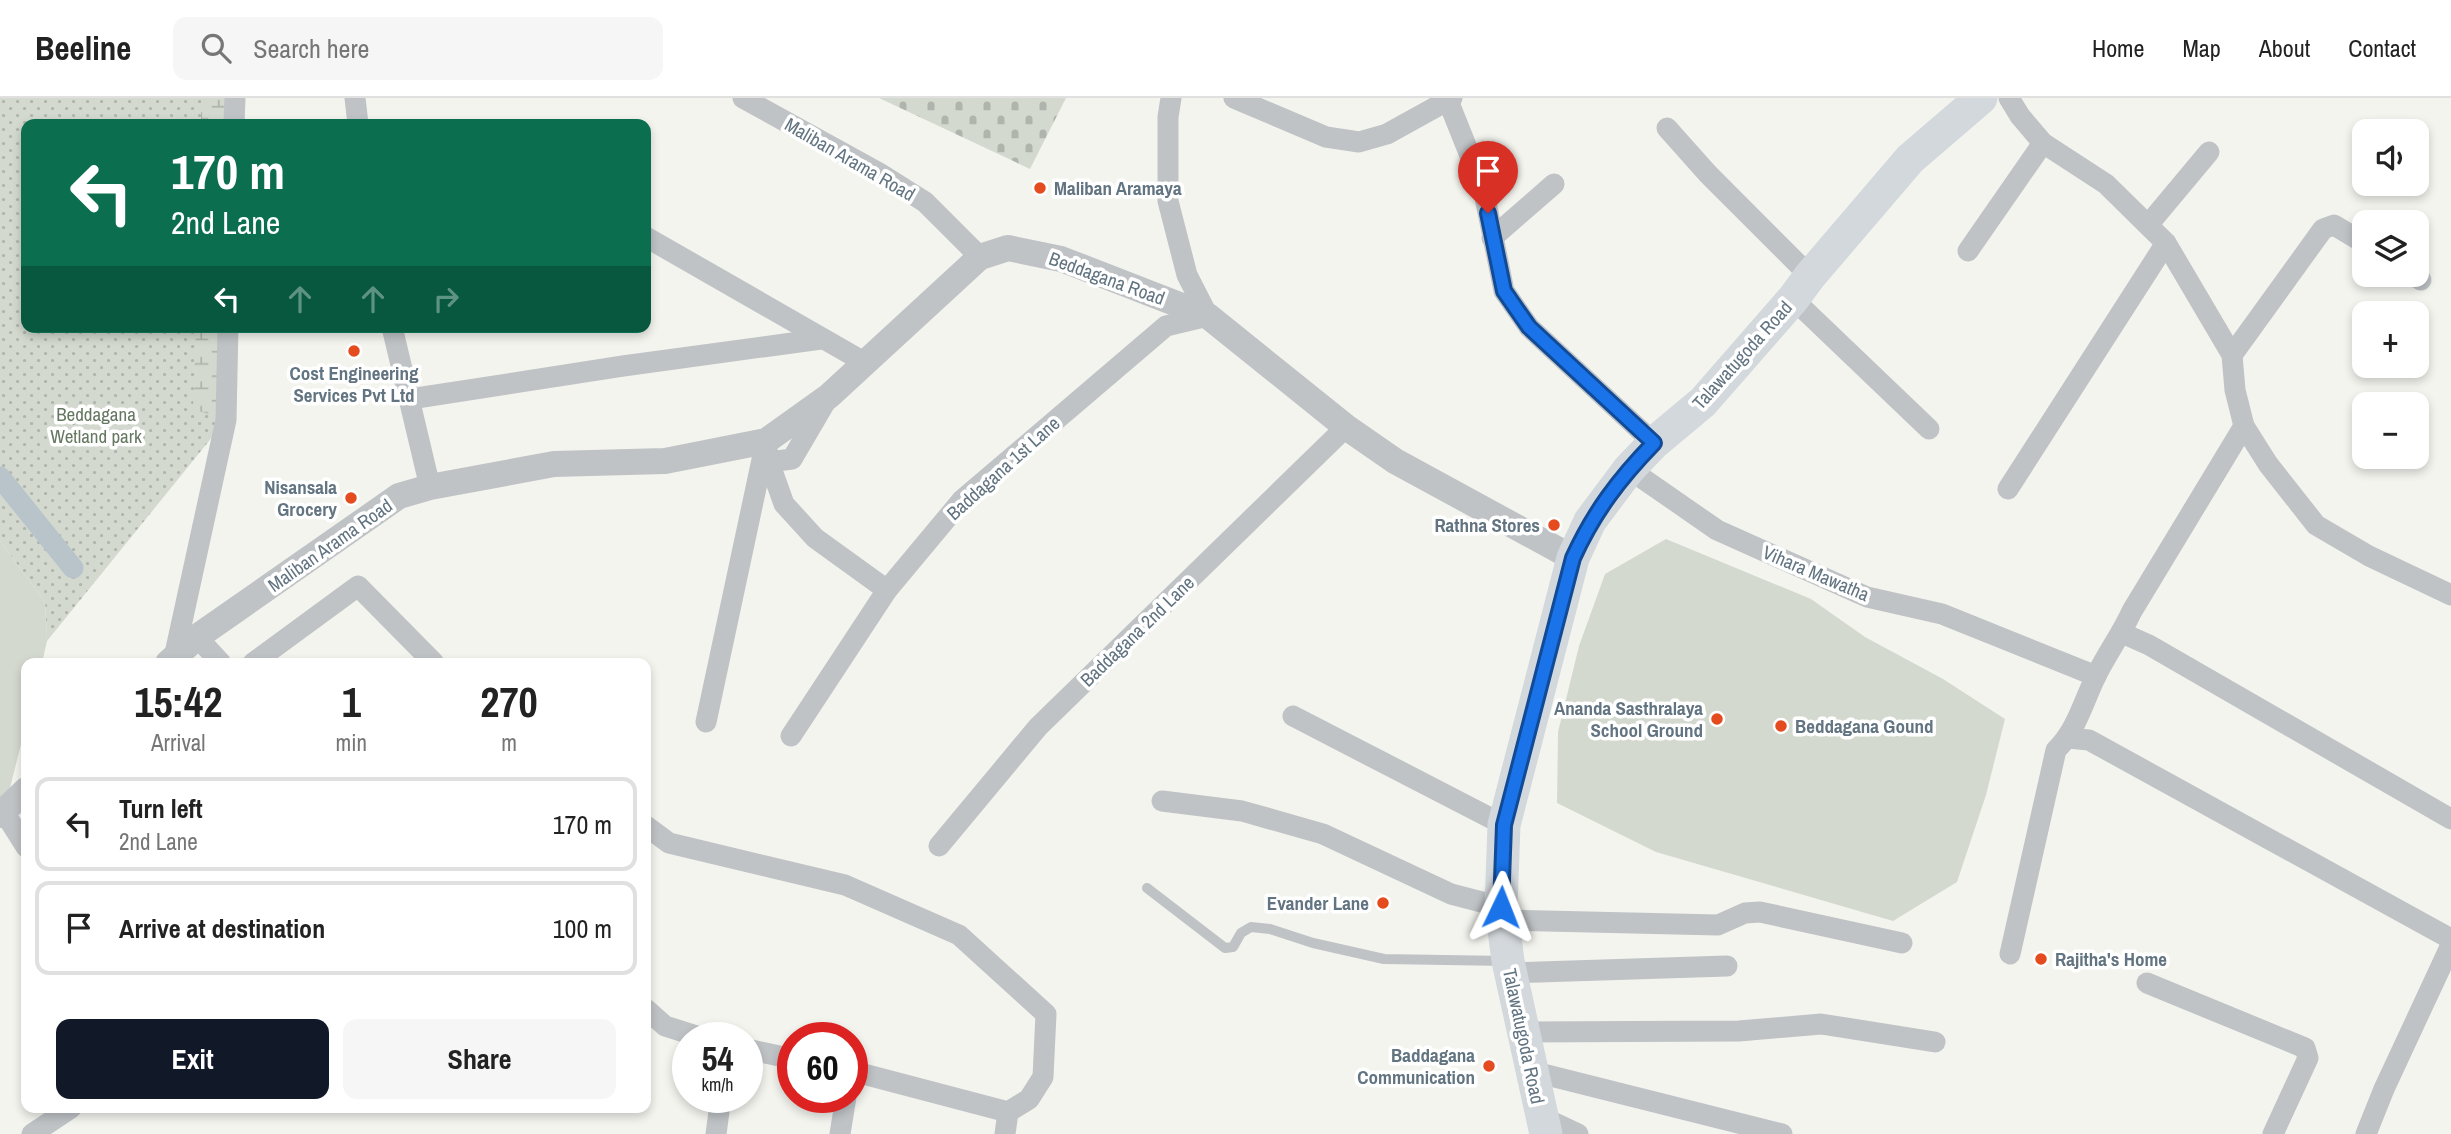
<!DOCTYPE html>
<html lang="en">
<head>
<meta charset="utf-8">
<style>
  :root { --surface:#fff; --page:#f6f6f6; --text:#222; --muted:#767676; --line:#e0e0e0; --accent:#111827 }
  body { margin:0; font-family:"Archivo Narrow",sans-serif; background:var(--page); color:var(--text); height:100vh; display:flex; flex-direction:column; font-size:26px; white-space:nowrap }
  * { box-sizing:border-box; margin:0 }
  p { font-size:23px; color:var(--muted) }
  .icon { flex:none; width:38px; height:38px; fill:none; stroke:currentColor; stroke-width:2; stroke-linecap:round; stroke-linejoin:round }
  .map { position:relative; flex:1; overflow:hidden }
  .panel { position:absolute; left:21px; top:560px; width:630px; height:455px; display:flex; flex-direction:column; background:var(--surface); border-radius:14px; box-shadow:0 4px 10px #0003 }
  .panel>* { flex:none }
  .hud { position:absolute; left:21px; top:21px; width:630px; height:214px; border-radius:14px; box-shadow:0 4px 10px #0003; background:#0b6e4f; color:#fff; overflow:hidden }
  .tools { position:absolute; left:2352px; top:21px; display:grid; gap:14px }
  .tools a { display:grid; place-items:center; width:77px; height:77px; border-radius:14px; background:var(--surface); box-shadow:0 4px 10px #0003; font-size:35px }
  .speed { position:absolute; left:672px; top:924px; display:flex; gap:14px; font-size:35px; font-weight:700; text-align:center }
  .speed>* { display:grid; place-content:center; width:91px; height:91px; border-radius:50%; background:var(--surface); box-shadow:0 4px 10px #0003; line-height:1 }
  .speed small { font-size:18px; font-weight:400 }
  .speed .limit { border:10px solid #d22; background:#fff; color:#111 }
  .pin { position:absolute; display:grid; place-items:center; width:60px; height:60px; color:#fff; margin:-72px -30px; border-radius:50% 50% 50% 0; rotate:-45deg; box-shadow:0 0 7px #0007 }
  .pin .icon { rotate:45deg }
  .me { position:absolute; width:77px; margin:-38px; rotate:2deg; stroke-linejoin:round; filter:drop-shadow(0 0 5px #0008) }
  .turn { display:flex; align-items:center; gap:24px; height:147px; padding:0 35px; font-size:32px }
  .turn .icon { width:91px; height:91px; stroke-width:2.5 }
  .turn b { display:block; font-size:49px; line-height:60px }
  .lanes { display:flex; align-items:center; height:66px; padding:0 35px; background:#0003; justify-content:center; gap:35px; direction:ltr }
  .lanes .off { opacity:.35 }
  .eta { display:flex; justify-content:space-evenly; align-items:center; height:119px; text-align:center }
  .eta b { font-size:42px; font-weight:700; line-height:49px }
  .cta { display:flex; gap:14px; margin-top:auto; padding:14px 35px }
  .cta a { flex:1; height:80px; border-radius:14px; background:var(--accent); color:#fff; font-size:28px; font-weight:700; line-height:80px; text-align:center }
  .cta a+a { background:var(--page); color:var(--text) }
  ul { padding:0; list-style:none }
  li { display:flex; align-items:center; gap:21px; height:94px; margin:0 14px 10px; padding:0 21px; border:4px solid var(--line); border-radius:14px }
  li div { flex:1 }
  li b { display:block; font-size:26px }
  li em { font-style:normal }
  header { display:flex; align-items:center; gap:42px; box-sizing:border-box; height:98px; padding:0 35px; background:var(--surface); border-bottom:2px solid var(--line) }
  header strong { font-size:33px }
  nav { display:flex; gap:38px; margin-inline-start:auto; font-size:24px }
  .search { width:490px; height:63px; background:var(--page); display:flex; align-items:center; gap:18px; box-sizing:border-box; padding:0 24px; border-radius:14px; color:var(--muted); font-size:26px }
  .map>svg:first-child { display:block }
</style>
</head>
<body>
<header>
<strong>Beeline</strong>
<div class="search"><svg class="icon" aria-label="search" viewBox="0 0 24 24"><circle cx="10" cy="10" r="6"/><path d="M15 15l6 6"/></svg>Search here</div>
<nav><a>Home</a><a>Map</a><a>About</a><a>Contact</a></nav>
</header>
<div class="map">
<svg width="2451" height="1036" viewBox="0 0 2451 1036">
  <defs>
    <pattern id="green-dots" width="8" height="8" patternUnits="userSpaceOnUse" patternTransform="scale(1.75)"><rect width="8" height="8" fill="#d3d9cf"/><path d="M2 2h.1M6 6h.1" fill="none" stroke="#afb5ad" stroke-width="1.8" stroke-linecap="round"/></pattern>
    <pattern id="wetland-marsh" width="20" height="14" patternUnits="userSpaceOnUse" patternTransform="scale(1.75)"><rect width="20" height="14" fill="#d3d9cf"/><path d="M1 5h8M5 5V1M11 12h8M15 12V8" fill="none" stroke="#afb5ad"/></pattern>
    <pattern id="cemetery-stones" width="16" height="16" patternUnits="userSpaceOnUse" patternTransform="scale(1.75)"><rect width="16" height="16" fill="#d3d9cf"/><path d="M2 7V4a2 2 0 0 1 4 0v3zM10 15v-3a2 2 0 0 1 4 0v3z" fill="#afb5ad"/></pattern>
  </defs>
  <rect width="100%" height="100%" fill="#f4f4ef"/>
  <!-- green -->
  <path fill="url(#green-dots)" d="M0,0H235L234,26H26V229H228L226,322L47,543L45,504L0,443Z"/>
  <!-- wetland -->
  <g fill="url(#wetland-marsh)">
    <path d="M201,0H235L234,26H201Z"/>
    <path d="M196,229H228L226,322L193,311Z"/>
  </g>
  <!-- cemetery -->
  <path fill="url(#cemetery-stones)" d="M879,0H1066L1030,71Z"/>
  <!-- pitch -->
  <g fill="#d3d9cf">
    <path d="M1666,441L1811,501L1865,539L1943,581L2005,621L1986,697L1957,784L1893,823L1656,754L1557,705L1558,634L1579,548L1605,476Z"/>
    <path d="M0,443L45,504L47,543L42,565H26V626L4,714L0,717Z"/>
  </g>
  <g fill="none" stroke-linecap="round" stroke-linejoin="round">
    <!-- canal -->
    <path stroke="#b8c4ca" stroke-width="21" d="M0,379L73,470"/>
    <!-- service -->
    <path stroke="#bfc3c6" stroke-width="10" d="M1147,790L1225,850L1233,849L1241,835L1251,829L1270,831L1313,845L1384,861L1506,863"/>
    <!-- minor -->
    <g stroke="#bfc3c6" stroke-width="21">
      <path d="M355,0L358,26"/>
      <path d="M743,0L879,75L925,104L980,159"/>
      <path d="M1234,0L1326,39L1359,44L1387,36L1452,0"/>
      <path d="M1447,0L1483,90L1504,193L1529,229L1654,345"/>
      <path d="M2009,0L2020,18L2043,45L2106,86L2166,145L2232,257L2235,292L2244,328L2268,366L2316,427L2369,458L2451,497"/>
      <path d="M234,26L235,0"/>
      <path d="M1667,30L1708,76L1810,178"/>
      <path d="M2148,127L2209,54"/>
      <path d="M646,139L864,264"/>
      <path d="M1492,140L1554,86"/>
      <path d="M1968,153L2043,45"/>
      <path d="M2413,177L2421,182"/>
      <path d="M1793,201L1929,331"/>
      <path d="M392,229L430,389"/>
      <path d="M2232,257L2323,131L2334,127L2364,145"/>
      <path d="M410,301L623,268L821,241"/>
      <path d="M767,352L769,364L784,406L815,440L887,492"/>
      <path d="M769,364L792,361L826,303"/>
      <path d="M1629,371L1717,432L1867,499L1942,516L2096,578"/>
      <path d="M2008,391L2166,145"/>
      <path d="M2122,535L2149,547L2451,721"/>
      <path d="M197,539L221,565"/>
      <path d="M174,560L226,322L228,229"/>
      <path d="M253,565L358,488L434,565"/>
      <path d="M1293,618L1504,727"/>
      <path d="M706,624L766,343"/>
      <path d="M791,638L887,492L962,402L1166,228L1208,218L1187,177L1168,103V19L1171,0"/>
      <path d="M2068,640L2089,642L2451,841"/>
      <path d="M1162,703L1242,713L1323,736L1451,796L1501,809"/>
      <path d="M4,714L26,749"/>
      <path d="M646,728L669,745L845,787L959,837L1046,916L1043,979L1029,1001L1008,1014L852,973"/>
      <path d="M939,748L1038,629L1346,329"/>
      <path d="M1503,822L1718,827L1745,815L1760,814L1902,845"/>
      <path d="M2010,856L2056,652C2076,633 2083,605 2095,580C2106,557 2121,537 2132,513L2244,328"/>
      <path d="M1510,875L1727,868"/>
      <path d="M2147,885L2305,950L2308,960L2273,1036"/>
      <path d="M646,911L665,928L703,940"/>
      <path d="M1522,934L1739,933L1821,926L1935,944"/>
      <path d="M747,951L793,961"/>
      <path d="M1531,973L1782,1036"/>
      <path d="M1542,1019L1578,1036"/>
      <path d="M32,1036L71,1010"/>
      <path d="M716,1036L721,999"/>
      <path d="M840,1036L846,999"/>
      <path d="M1005,1036L1008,1014"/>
      <path d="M2366,1036L2384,991L2451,847"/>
    </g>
    <!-- tertiary -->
    <g stroke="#bfc3c6" stroke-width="26">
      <path d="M168,565L197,539L399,398L430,389L554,366L665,363L766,343L829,298L980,159L1008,150L1061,161L1208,218L1346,329L1395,363L1573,460"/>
      <path d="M0,717L26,692"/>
    </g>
    <!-- primary -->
    <path stroke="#d3d8dc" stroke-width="33" d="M1546,1036L1508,863L1501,809L1504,727L1573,460L1590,423L1629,371L1654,345L1703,304L1793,201L1810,178L1910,61L1981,0"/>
  </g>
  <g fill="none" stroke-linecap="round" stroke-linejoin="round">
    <defs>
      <path id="route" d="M1488,115L1504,193L1529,229L1654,345C1619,381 1594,414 1573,460L1504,727L1501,809"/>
    </defs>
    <!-- route casing -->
    <use href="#route" stroke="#114b97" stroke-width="18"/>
    <!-- route -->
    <use href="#route" stroke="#1a73e8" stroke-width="12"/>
  </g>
  <!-- markers -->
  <g fill="#e44b1f" stroke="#fff" stroke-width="2.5">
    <circle cx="1040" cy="90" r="7"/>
    <circle cx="354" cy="253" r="7"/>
    <circle cx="351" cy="400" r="7"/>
    <circle cx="1554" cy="427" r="7"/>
    <circle cx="1717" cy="621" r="7"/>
    <circle cx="1781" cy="628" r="7"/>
    <circle cx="1383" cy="805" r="7"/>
    <circle cx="2041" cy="861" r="7"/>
    <circle cx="1489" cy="968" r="7"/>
  </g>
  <g text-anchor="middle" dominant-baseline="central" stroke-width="7" stroke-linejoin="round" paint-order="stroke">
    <!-- street labels -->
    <g font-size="19" fill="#627481" stroke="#fff">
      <text transform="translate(850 61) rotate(30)">Maliban Arama Road</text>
      <text transform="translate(1107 180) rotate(20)">Beddagana Road</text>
      <text transform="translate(1742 257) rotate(-48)">Talawatugoda Road</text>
      <text transform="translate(1003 370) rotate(-42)">Baddagana 1st Lane</text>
      <text transform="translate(330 447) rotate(-35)">Maliban Arama Road</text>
      <text transform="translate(1816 475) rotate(23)">Vihara Mawatha</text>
      <text transform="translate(1137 533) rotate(-44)">Baddagana 2nd Lane</text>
      <text transform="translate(1524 938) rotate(78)">Talawatugoda Road</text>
    </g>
    <!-- poi labels -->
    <g font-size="19" font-weight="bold" fill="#627481" stroke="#fff" text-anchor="end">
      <text x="1054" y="90" text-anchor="start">Maliban Aramaya</text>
      <text x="354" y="275" text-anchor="middle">Cost Engineering<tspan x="354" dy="22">Services Pvt Ltd</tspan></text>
      <text x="337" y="389">Nisansala<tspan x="337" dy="22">Grocery</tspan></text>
      <text x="1540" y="427">Rathna Stores</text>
      <text x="1703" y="610">Ananda Sasthralaya<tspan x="1703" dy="22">School Ground</tspan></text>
      <text x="1795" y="628" text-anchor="start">Beddagana Gound</text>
      <text x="1369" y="805">Evander Lane</text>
      <text x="2055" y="861" text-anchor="start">Rajitha's Home</text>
      <text x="1475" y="957">Baddagana<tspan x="1475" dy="22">Communication</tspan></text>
    </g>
    <!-- park labels -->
    <g font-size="19" fill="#667861" stroke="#fff">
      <text x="96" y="316">Beddagana<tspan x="96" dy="22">Wetland park</tspan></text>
    </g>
  </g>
</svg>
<div class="tools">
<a><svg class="icon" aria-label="sound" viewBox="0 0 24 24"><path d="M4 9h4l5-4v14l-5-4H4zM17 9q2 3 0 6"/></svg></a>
<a><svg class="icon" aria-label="layers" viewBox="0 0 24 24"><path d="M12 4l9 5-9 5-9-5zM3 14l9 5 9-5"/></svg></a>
<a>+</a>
<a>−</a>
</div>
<div class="speed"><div>54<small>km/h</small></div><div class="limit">60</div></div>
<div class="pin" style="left:1488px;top:115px;background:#d93025"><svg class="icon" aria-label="arrive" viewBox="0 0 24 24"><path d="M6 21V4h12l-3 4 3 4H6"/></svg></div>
<svg class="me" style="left:1501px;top:809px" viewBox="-20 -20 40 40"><path d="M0-17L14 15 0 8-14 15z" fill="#1a73e8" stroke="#fff" stroke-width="4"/></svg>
<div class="hud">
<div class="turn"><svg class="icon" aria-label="left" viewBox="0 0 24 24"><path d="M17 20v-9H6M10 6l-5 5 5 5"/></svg><div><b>170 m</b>2nd Lane</div></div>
<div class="lanes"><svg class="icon" aria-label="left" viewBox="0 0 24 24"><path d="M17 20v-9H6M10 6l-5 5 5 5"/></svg><svg class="icon off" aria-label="ahead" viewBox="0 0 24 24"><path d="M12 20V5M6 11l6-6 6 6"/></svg><svg class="icon off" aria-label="ahead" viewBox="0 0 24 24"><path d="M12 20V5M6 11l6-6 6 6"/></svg><svg class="icon off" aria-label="right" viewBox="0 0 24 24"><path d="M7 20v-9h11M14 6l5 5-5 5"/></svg></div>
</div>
<section class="panel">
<div class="eta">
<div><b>15:42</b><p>Arrival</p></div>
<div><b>1</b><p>min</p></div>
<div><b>270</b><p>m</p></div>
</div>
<ul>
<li><svg class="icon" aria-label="left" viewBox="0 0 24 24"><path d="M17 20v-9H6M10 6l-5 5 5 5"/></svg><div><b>Turn left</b><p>2nd Lane</p></div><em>170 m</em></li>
<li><svg class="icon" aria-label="arrive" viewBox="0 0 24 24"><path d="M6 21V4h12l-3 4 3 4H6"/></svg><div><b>Arrive at destination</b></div><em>100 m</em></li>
</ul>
<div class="cta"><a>Exit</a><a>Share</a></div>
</section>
</div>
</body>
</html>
